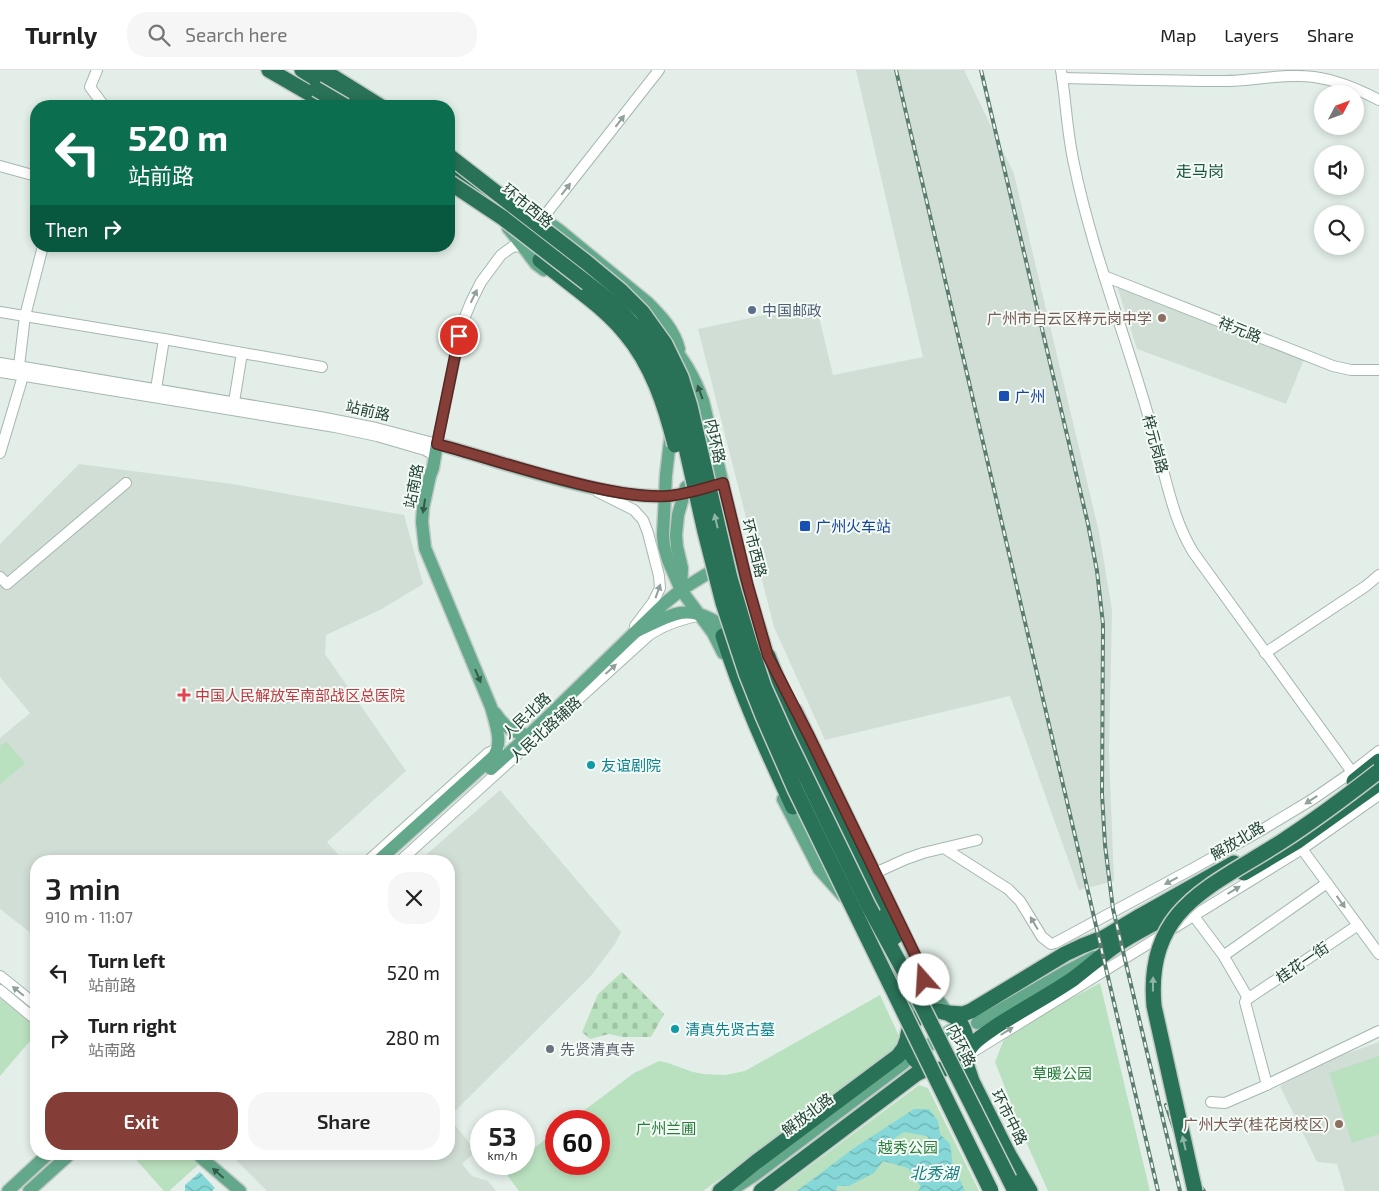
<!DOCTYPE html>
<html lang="en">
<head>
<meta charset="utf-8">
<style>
  :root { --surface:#fff; --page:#f6f6f6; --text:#222; --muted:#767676; --line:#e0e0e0; --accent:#853e37 }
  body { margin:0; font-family:"Exo 2","Noto Sans SC",sans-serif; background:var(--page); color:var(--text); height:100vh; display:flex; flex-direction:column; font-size:19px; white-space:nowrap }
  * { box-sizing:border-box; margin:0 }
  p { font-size:16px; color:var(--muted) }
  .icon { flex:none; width:28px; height:28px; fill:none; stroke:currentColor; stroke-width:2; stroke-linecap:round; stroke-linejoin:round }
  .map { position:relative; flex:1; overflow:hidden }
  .sheet { position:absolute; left:30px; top:785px; width:425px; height:305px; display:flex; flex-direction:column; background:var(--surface); border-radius:20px; box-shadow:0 2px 8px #0003 }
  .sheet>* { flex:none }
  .top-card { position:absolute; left:30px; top:30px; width:425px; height:152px; border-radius:20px; box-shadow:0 2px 8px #0003; background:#0b6e4f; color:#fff; overflow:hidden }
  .needle { width:32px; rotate:49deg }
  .fabs { position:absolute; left:1314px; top:15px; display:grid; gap:10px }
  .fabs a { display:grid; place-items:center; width:50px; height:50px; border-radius:50%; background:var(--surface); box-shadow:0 2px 8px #0003; font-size:25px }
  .speed { position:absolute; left:470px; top:1040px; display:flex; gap:10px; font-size:25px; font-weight:700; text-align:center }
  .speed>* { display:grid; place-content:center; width:65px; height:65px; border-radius:50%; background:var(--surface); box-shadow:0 2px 8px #0003; line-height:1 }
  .speed small { font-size:12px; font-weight:400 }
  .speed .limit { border:8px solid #d22; background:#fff; color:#111 }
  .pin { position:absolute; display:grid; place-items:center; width:42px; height:42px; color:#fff; margin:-21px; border:2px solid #fff; border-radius:50%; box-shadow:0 1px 5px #0007 }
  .me { position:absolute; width:55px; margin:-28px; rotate:341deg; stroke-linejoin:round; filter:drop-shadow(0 0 4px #0008) }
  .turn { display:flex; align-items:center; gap:18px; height:105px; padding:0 15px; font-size:22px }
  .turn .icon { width:65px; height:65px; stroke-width:2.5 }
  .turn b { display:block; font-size:35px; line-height:42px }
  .then { display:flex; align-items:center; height:48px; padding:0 15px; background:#0003; gap:10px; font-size:19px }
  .round { display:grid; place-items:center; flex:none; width:52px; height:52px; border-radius:20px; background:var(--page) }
  .overview { display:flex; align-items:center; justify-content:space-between; height:85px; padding:0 15px }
  h1 { font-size:30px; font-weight:600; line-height:38px }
  .button { display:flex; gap:10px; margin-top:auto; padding:10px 15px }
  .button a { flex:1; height:58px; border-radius:20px; background:var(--accent); color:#fff; font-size:20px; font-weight:600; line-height:58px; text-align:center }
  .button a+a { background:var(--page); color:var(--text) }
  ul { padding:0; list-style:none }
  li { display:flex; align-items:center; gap:15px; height:65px; padding:0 15px }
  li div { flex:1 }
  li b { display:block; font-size:19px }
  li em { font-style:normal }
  header { display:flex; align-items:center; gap:30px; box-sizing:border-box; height:70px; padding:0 25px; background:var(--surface); border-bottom:1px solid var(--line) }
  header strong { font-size:24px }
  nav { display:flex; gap:28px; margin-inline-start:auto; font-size:18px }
  .search { width:350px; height:45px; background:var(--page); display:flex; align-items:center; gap:12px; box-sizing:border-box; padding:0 18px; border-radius:20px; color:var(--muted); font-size:19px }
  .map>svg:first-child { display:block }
</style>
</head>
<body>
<header>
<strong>Turnly</strong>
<div class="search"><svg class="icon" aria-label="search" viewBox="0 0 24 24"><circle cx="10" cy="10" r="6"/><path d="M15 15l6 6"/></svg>Search here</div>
<nav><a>Map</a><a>Layers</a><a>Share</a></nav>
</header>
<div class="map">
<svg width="1379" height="1121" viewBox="0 0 1379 1121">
  <defs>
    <pattern id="cemetery-stones" width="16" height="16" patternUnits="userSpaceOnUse" patternTransform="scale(1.25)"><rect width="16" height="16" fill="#bae1bf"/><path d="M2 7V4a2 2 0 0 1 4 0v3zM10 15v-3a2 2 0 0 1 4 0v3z" fill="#a0c2a5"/></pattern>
    <pattern id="water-waves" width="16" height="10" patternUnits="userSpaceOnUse" patternTransform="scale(1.25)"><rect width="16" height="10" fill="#86d8d8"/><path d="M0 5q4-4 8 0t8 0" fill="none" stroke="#6db1b0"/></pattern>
  </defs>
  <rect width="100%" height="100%" fill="#e3eee8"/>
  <!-- built -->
  <g fill="#d1ded6">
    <path d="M856,0H964L1014,104L1099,462L1112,540L1109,683L1114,811L1079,820L1010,626L825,670L774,557L698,259L816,234L833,305L923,287Z"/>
    <path d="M1117,216L1304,289L1286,334L1137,279Z"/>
    <path d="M79,394L232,414L404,445L423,514L382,539L326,565L325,584L406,701L327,772L344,791H36V867L0,839V668L30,643L0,607V474Z"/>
    <path d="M500,720L621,862L615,874L591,906L455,1041L450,1049L476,1081L462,1094L472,1106L488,1111L496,1121H267L230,1084H449V791H419Z"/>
    <path d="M1379,972V1121H1345L1337,1094L1317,1092L1280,1016L1318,994Z"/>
  </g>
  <!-- green -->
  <g fill="#bae1bf">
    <path d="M6,671L25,693L0,715V676Z"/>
    <path d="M1100,913L1150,1121H1048L1027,1074L995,992L1004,969L1040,945Z"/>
    <path d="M880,925L899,966V973L895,983L703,1121H519L504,1101L513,1094H524V1086L556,1061V1094H599V1051H570L634,1003L659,991L668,993L693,1002L704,1004L725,1005L745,1001Z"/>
    <path d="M0,928L36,957V964L0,1006Z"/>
    <path d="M1379,986V1064L1352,1073L1329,1003Z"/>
    <path d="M919,1015L928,1018L979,1121H776Z"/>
    <path d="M131,1084H186L199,1094L169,1121H164Z"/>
  </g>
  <!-- cemetery -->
  <path fill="url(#cemetery-stones)" d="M622,902L664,944L651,967H622L609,964L590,969L582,962L598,924Z"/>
  <!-- water -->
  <g fill="url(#water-waves)" fill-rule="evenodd">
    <path d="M914,1039H929L938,1051L940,1064L950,1074L953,1095L965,1121H918L921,1117L908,1098L883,1091L874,1103L849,1116H837L836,1121H797L854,1078ZM904,1062L927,1066L934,1076L925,1083L903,1082L893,1073L895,1068Z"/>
    <path d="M200,1102L215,1118L212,1121H185V1115Z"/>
  </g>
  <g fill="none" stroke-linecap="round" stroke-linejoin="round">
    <defs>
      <g id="minor">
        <path d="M97,0L90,17L104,36"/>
        <path d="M1061,0C1066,31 1067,63 1074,94C1091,177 1122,256 1146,338C1152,359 1158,379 1163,400C1171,430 1177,455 1193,482L1352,702"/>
        <path d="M1062,8C1115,9 1169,11 1223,11C1253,11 1285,3 1314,7C1336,10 1360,20 1379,30"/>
        <path d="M0,96L36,106"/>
        <path d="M542,149L659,0"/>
        <path d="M1104,206L1333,296L1351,300H1379"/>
        <path d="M0,242L164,269L322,297"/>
        <path d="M0,293L320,347L376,358L437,374L462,254L471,232L481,212L501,185L512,177L519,176L524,178"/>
        <path d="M0,302L335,357L377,366L425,380L432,384L435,388"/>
        <path d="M156,319L164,269"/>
        <path d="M234,332L242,283"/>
        <path d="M0,383L23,306L19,296L25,246L43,176"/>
        <path d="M598,422L634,440L643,450L648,463L659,506L660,518L653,532L635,556"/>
        <path d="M0,507L7,514L126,413"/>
        <path d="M1265,583L1366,516L1379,505"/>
        <path d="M944,778L1008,819L1020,831L1042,867L1051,874L1055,873L1194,798L1260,761L1313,729L1352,702L1379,681"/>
        <path d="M1302,779L1379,884"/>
        <path d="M368,791L488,683L499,678"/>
        <path d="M400,791L648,566C663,555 679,550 697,546"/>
        <path d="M875,803L906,789L923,783L977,770"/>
        <path d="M1193,845L1223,885L1248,928L1245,932L1267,1015"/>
        <path d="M1226,884L1327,813"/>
        <path d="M0,906L36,935"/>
        <path d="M0,920L36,950"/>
        <path d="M1246,930L1358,855"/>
        <path d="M971,983L1302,779L1379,725"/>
        <path d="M1211,1032L1225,1033L1262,1017L1379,961"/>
      </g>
      <g id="major">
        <path d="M536,144L559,160L648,233C662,247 674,260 679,279"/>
        <path d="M508,158L524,178L529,182"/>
        <path d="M524,178L536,194L544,200"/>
        <path d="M666,269C683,287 695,308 703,331L747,516L768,586L772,594"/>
        <path d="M671,362L666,405L663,465L664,476L668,490L681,520L713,563L723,583"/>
        <path d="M681,520L682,498L677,477L676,465L678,445L686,417"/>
        <path d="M637,561C651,555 665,546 680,543C701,540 723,553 735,569"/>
        <path d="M796,640L929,915L937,929L948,943"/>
        <path d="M495,643C504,656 513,664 529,665"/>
        <path d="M491,699L529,665L665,533L681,520L710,502L721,493"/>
        <path d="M783,729L819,799L843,826"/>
        <path d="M378,791L493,687C504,673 495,653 491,637L425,478L422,452L423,438L430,406L433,398L437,374C489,388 541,407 594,418C617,423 643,427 666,426C679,426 691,422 703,419"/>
        <path d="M868,848L917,948"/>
        <path d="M977,953L1067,901L1094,887"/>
        <path d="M923,979L953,959"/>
        <path d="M197,1084L240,1121"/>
        <path d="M8,1121L48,1084"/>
        <path d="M29,1121L70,1084"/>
        <path d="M730,1121L755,1105L904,993"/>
      </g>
      <g id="highway">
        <path d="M269,0L326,33"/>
        <path d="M302,0L359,36"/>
        <path d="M322,0L380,36"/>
        <path d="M449,98L558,180"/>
        <path d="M540,190L586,226"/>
        <path d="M723,566C741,624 767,681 793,737"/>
        <path d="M768,586L799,664L886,845"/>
        <path d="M1354,711L1379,691"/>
        <path d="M1244,803L1298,771L1379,713"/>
        <path d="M948,943L963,944L971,941L1065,884L1082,876L1105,867L1140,846L1234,793"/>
        <path d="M1009,1109L1015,1121"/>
        <path d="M720,1121L756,1092L898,986L904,978L908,967"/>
        <path d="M761,1121L916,1004L924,1000L933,999"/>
        <path d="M1030,1121L1009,1085L972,1011L965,990C966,979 968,970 964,960C956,938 925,934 912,954C907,962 906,972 909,980C915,995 932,1003 947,998C965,992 963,985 974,973C980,967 988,962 995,957C1021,940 1048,926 1073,909C1086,899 1099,888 1112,878C1135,862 1161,850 1185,837"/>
      </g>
    </defs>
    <!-- minor casing -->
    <use href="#minor" stroke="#a5b7ae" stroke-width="12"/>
    <!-- major casing -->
    <use href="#major" stroke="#c1cac6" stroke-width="15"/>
    <!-- highway casing -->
    <use href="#highway" stroke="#c1cac6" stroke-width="18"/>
    <!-- minor -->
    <use href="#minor" stroke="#fff" stroke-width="10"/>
    <!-- major -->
    <use href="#major" stroke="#64a88b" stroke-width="12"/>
    <!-- highway -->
    <use href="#highway" stroke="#297157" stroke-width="15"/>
    <defs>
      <g id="rail">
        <path d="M896,0L1158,1121"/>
        <path d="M981,0L1088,454L1097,501L1103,554L1102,724L1105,775L1113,839L1180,1121"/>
        <path d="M1166,1035L1189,1102L1204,1121"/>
      </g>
    </defs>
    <!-- rail casing -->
    <use href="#rail" stroke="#5b7d6f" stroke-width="4"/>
    <!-- rail -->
    <use href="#rail" stroke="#f4faf6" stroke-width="2" stroke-dasharray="5.5" stroke-linecap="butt"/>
    <defs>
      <g id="highway-bridge">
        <path d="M316,19L345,36"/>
        <path d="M449,86L586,192L621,221L642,242L665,274L681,307L690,336L730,508L749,572L764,617L786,666L868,835L911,914L1009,1109"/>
        <path d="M449,112L503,148L614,234L635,257L647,273L657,289L669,313L678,342L705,462L723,533L746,603L763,646L795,719L991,1121"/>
        <path d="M586,226C600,237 614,249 625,263C652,295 665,335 675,375"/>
        <path d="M886,845L895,867"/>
        <path d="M1195,1121L1154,936C1145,838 1211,817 1281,772C1315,750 1347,726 1379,701"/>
      </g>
    </defs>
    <!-- highway-bridge casing -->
    <use href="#highway-bridge" stroke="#c1cac6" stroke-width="18" stroke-linecap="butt"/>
    <!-- highway-bridge -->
    <use href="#highway-bridge" stroke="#297157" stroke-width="15"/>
  </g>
  <!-- one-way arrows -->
  <defs><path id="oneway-solid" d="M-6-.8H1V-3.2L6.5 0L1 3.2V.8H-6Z" transform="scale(1.25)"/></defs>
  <g fill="#90a09a">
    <use href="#oneway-solid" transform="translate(620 51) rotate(-52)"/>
    <use href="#oneway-solid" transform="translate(566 119) rotate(-52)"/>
    <use href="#oneway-solid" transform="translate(474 226) rotate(-64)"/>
    <use href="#oneway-solid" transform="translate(658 521) rotate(-70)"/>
    <use href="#oneway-solid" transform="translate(611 599) rotate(-42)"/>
    <use href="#oneway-solid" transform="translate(1311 730) rotate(147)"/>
    <use href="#oneway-solid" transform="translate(1171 811) rotate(152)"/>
    <use href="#oneway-solid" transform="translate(1234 820) rotate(-31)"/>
    <use href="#oneway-solid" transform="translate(1341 832) rotate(54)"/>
    <use href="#oneway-solid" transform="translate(1034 853) rotate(-121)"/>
    <use href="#oneway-solid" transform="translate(18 921) rotate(-141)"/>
    <use href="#oneway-solid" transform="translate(1007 961) rotate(-32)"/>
  </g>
  <g fill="#325c4a">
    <use href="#oneway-solid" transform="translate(700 322) rotate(-110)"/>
    <use href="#oneway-solid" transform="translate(424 436) rotate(98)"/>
    <use href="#oneway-solid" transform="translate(478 606) rotate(67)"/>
    <use href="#oneway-solid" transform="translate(218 1103) rotate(-139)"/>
  </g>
  <g fill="#8eb6a6">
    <use href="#oneway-solid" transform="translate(716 451) rotate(-103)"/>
    <use href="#oneway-solid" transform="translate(1153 914) rotate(-89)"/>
    <use href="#oneway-solid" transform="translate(1184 1073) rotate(-103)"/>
  </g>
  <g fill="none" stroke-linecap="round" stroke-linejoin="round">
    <defs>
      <path id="route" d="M459,266L437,374C493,389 549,409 606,420C625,424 648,427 667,426C686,425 704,418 723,413L748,516L768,586L809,666L922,899L924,910"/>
    </defs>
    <!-- route casing -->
    <use href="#route" stroke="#562824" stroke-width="12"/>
    <!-- route -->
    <use href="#route" stroke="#853e37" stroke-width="9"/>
  </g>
  <!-- markers -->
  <circle fill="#5c6f8a" stroke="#f4faf6" stroke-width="2" cx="752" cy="240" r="5"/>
  <g fill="#8d6e63" stroke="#f4faf6" stroke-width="2">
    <circle cx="1162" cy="248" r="5"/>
    <circle cx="1339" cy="1054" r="5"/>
  </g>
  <g fill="#1a4fb4" stroke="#f4faf6" stroke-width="2">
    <rect x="998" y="320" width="12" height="12" rx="2.5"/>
    <rect x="799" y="450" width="12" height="12" rx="2.5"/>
  </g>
  <path fill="#e0444e" stroke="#f4faf6" stroke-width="2" d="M181.5 617.5h5v5h5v5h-5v5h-5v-5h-5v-5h5z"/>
  <g fill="#0f9aa8" stroke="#f4faf6" stroke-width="2">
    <circle cx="591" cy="695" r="5"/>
    <circle cx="675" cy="959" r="5"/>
  </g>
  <circle fill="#6b7280" stroke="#f4faf6" stroke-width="2" cx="550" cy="979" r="5"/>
  <g text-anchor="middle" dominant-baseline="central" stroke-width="4" stroke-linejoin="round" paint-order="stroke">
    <!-- street labels -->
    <g font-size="15" fill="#214234" stroke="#f4faf6">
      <text transform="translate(528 135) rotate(39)">环市西路</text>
      <text transform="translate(1240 259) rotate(22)">祥元路</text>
      <text transform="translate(368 340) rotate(13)">站前路</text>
      <text transform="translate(716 371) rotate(78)">内环路</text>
      <text transform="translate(1156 374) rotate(75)">梓元岗路</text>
      <text transform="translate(413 416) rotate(-79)">站南路</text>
      <text transform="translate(755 478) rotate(76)">环市西路</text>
      <text transform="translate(526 645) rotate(-43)">人民北路</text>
      <text transform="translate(545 659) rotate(-42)">人民北路辅路</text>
      <text transform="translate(1237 770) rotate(-31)">解放北路</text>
      <text transform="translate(1302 892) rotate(-34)">桂花一街</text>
      <text transform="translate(962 975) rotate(63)">内环路</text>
      <text transform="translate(807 1044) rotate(-37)">解放北路</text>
      <text transform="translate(1010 1047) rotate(63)">环市中路</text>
    </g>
    <!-- service labels -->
    <g font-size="15" fill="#4e5e75" stroke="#f4faf6" text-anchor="start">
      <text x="762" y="240">中国邮政</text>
    </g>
    <!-- education labels -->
    <g font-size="15" fill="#785e54" stroke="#f4faf6" text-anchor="end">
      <text x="1152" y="248">广州市白云区梓元岗中学</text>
      <text x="1329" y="1054">广州大学(桂花岗校区)</text>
    </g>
    <!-- transit labels -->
    <g font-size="15" fill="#164399" stroke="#f4faf6" text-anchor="start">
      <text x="1015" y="326">广州</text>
      <text x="816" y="456">广州火车站</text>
    </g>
    <!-- health labels -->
    <g font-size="15" fill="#be3a42" stroke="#f4faf6" text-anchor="start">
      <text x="195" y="625">中国人民解放军南部战区总医院</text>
    </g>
    <!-- culture labels -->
    <g font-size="15" fill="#0d838f" stroke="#f4faf6" text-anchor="start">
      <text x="601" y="695">友谊剧院</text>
      <text x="685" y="959">清真先贤古墓</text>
    </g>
    <!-- worship labels -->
    <g font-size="15" fill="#5b616d" stroke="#f4faf6" text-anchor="start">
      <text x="560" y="979">先贤清真寺</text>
    </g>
    <!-- park labels -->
    <g font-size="15" fill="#277d3a" stroke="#f4faf6">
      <text x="1062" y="1003">草暖公园</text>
      <text x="666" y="1058">广州兰圃</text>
      <text x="908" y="1077">越秀公园</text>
    </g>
    <!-- neighbourhood labels -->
    <g font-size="16" fill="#1a563e" stroke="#f4faf6">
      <text x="1200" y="100">走马岗</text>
    </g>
    <!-- water labels -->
    <g font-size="16" font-style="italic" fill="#147d7e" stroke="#f4faf6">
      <text x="934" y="1102">北秀湖</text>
    </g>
  </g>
</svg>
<div class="fabs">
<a><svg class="needle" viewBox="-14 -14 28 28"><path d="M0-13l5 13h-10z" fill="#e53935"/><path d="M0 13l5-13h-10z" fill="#767676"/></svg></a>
<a><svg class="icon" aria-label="sound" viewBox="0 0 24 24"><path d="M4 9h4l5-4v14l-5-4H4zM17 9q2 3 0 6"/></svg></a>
<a><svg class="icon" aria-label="search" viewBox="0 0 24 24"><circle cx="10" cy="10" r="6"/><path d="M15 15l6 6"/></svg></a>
</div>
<div class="speed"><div>53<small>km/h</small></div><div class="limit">60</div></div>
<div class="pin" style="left:459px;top:266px;background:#d93025"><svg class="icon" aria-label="arrive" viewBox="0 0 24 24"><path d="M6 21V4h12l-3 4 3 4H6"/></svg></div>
<svg class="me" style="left:924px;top:910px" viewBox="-20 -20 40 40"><circle r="19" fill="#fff"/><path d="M0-13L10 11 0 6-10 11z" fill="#853e37"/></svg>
<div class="top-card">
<div class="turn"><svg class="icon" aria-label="left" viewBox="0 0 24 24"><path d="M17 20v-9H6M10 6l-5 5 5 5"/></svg><div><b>520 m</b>站前路</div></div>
<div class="then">Then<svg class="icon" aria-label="right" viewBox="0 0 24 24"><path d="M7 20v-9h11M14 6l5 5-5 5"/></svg></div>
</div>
<section class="sheet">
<div class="overview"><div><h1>3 min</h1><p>910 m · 11:07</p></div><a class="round"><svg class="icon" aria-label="close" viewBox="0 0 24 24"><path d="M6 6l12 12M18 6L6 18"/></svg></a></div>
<ul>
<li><svg class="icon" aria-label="left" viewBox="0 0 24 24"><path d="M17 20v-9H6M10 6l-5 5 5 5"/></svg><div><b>Turn left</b><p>站前路</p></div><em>520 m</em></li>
<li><svg class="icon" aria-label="right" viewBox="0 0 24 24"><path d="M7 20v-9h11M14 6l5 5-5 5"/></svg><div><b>Turn right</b><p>站南路</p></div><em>280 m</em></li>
</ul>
<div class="button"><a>Exit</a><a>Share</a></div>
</section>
</div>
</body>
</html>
